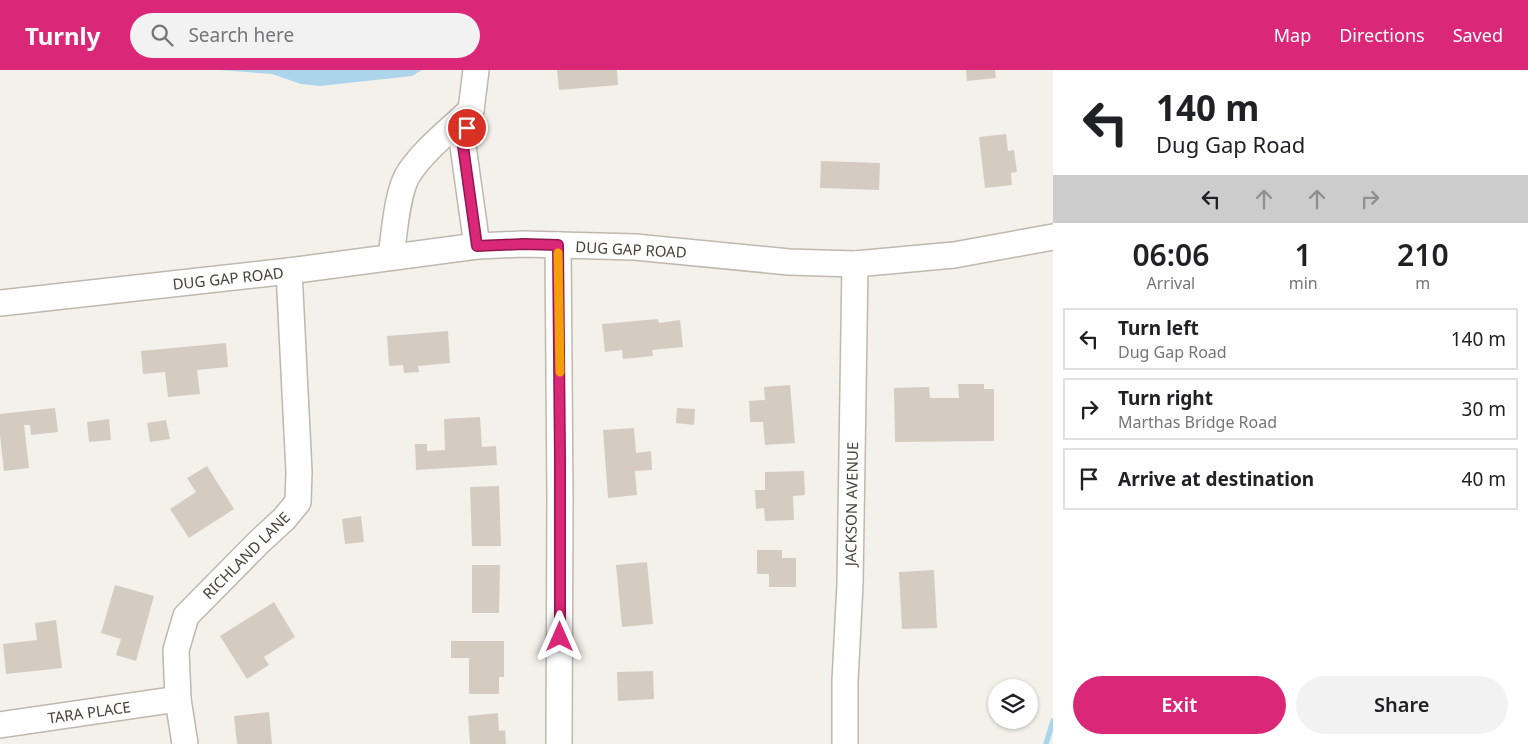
<!DOCTYPE html>
<html lang="en">
<head>
<meta charset="utf-8">
<style>
  :root { --surface:#fff; --page:#f2f2f2; --text:#202124; --muted:#757577; --line:#e0e0e0; --accent:#db2777 }
  body { margin:0; font-family:"Noto Sans",sans-serif; background:var(--page); color:var(--text); height:100vh; display:flex; flex-direction:column; font-size:19px; white-space:nowrap }
  * { box-sizing:border-box; margin:0 }
  p { font-size:16px; color:var(--muted) }
  .icon { flex:none; width:28px; height:28px; fill:none; stroke:currentColor; stroke-width:2; stroke-linecap:round; stroke-linejoin:round }
  .map { position:relative; flex:1; overflow:hidden }
  .sheet { display:flex; flex-direction:column; background:var(--surface); width:475px }
  .sheet>* { flex:none }
  .hud { background:#fff; color:var(--text); overflow:hidden }
  .controls { position:absolute; left:988px; top:609px; display:grid; gap:10px }
  .controls a { display:grid; place-items:center; width:50px; height:50px; border-radius:50%; background:var(--surface); box-shadow:0 1px 4px #0004; font-size:25px }
  .pin { position:absolute; display:grid; place-items:center; width:42px; height:42px; color:#fff; margin:-21px; border:2px solid #fff; border-radius:50%; box-shadow:0 1px 5px #0007 }
  .me { position:absolute; width:55px; margin:-28px; rotate:0deg; stroke-linejoin:round; filter:drop-shadow(0 0 4px #0008) }
  .turn { display:flex; align-items:center; gap:18px; height:105px; padding:0 20px; font-size:22px }
  .turn .icon { width:65px; height:65px; stroke-width:2.5 }
  .turn b { display:block; font-size:35px; line-height:42px }
  .lanes { display:flex; align-items:center; height:48px; padding:0 20px; background:#0003; justify-content:center; gap:25px; direction:ltr }
  .lanes .off { opacity:.35 }
  .eta { display:flex; justify-content:space-evenly; align-items:center; height:85px; text-align:center }
  .eta b { font-size:30px; font-weight:600; line-height:35px }
  .cta { display:flex; gap:10px; margin-top:auto; padding:10px 20px }
  .cta a { flex:1; height:58px; border-radius:30px; background:var(--accent); color:#fff; font-size:20px; font-weight:600; line-height:58px; text-align:center }
  .cta a+a { background:var(--page); color:var(--text) }
  ul { padding:0; list-style:none }
  li { display:flex; align-items:center; gap:15px; height:62px; margin:0 10px 8px; padding:0 10px; border:2px solid var(--line); border-radius:0px }
  li div { flex:1 }
  li b { display:block; font-size:19px }
  li em { font-style:normal }
  header { display:flex; align-items:center; gap:30px; box-sizing:border-box; height:70px; padding:0 25px; background:var(--accent); color:#fff }
  header strong { font-size:24px }
  nav { display:flex; gap:28px; margin-inline-start:auto; font-size:18px }
  .search { width:350px; height:45px; background:var(--page); display:flex; align-items:center; gap:12px; box-sizing:border-box; padding:0 18px; border-radius:28px; color:var(--muted); font-size:19px }
  main { display:flex; flex:1; min-height:0 }
  .map>svg:first-child { display:block }
</style>
</head>
<body>
<header>
<strong>Turnly</strong>
<div class="search"><svg class="icon" aria-label="search" viewBox="0 0 24 24"><circle cx="10" cy="10" r="6"/><path d="M15 15l6 6"/></svg>Search here</div>
<nav><a>Map</a><a>Directions</a><a>Saved</a></nav>
</header>
<main>
<div class="map">
<svg width="1053" height="674" viewBox="0 0 1053 674">
  <rect width="100%" height="100%" fill="#f4f1eb"/>
  <!-- water -->
  <path fill="#acd4eb" d="M219,0H422L412,6L320,16L301,14L272,4Z"/>
  <g fill="none" stroke-linecap="round" stroke-linejoin="round">
    <!-- stream -->
    <path stroke="#acd4eb" stroke-width="5.5" d="M1046,674L1053,651"/>
  </g>
  <!-- building -->
  <g fill="#d5ccc1">
    <path d="M557,0H617L618,15L559,20Z"/>
    <path d="M966,0H995L996,8L967,11Z"/>
    <path d="M1006,64L1008,81L1014,80L1017,102L1011,103L1012,115L985,118L979,67Z"/>
    <path d="M821,91L880,93L879,120L820,118Z"/>
    <path d="M658,249L659,253L680,250L683,277L652,280L653,286L623,289L622,280L605,282L602,254Z"/>
    <path d="M448,261L450,293L418,296L419,302L404,303L403,295L389,296L387,266Z"/>
    <path d="M226,273L228,297L197,300L200,324L168,327L165,302L143,304L141,281Z"/>
    <path d="M958,314H984V319H994V371L895,372L894,318L929,317L930,328H959Z"/>
    <path d="M790,315L795,373L765,375L763,352H750L749,331L765,330L764,317Z"/>
    <path d="M55,338L58,362L31,365L30,355H24L29,398L4,401L0,365V344Z"/>
    <path d="M677,338L695,339L694,355L676,353Z"/>
    <path d="M480,347L482,377L496,376L497,395L416,400L415,374H427V381L445,380L444,349Z"/>
    <path d="M109,349L111,370L89,372L87,352Z"/>
    <path d="M166,350L170,369L150,372L147,353Z"/>
    <path d="M634,358L636,383L651,381L652,400L635,401L637,425L608,428L603,360Z"/>
    <path d="M207,396L234,439L189,468L170,439L196,422L187,408Z"/>
    <path d="M804,401L805,425L793,426L794,450L765,451L764,438L756,439L755,420H765V402Z"/>
    <path d="M499,416L501,476H472L470,417Z"/>
    <path d="M361,446L364,472L345,474L342,449Z"/>
    <path d="M757,480H782V488H796V517H769V504H757Z"/>
    <path d="M647,492L653,554L622,557L616,495Z"/>
    <path d="M472,495H500L499,543H472Z"/>
    <path d="M934,500L937,558L902,559L899,502Z"/>
    <path d="M115,515L154,526L136,591L116,585L121,569L101,563Z"/>
    <path d="M274,532L295,567L264,587L269,595L247,609L220,566Z"/>
    <path d="M56,550L62,598L6,604L3,574L37,570L35,553Z"/>
    <path d="M451,571H504V607H499V624H469V588H451Z"/>
    <path d="M653,601L654,629L618,631L617,602Z"/>
    <path d="M269,642L272,674H237L234,646Z"/>
    <path d="M498,643L499,661L505,660L506,674H470L468,646Z"/>
  </g>
  <g fill="none" stroke-linecap="round" stroke-linejoin="round">
    <defs>
      <g id="minor">
        <path d="M476,0L471,40L463,76L477,176"/>
        <path d="M558,175L560,428L559,674"/>
        <path d="M391,187C394,166 397,120 409,103C424,80 451,59 471,40"/>
        <path d="M0,233L289,201L477,176L523,174L635,177L789,192L855,194L954,185L1053,167"/>
        <path d="M0,655L178,629"/>
        <path d="M185,674L178,629L176,580L186,546L259,472L284,449L298,432L299,402L289,201"/>
        <path d="M845,674V611L850,514L855,194"/>
      </g>
    </defs>
    <!-- minor casing -->
    <use href="#minor" stroke="#bfb8ae" stroke-width="28"/>
    <!-- minor -->
    <use href="#minor" stroke="#fff" stroke-width="25"/>
  </g>
  <g fill="none" stroke-linecap="round" stroke-linejoin="round">
    <defs>
      <path id="route" d="M467,58L463,76L477,176L523,174L558,175L560,389V567"/>
    </defs>
    <!-- route casing -->
    <use href="#route" stroke="#8e194d" stroke-width="12"/>
    <!-- route -->
    <use href="#route" stroke="#db2777" stroke-width="9"/>
    <!-- slow -->
    <path stroke="#f59e0b" stroke-width="9" d="M558,183L560,302"/>
  </g>
  <g text-anchor="middle" dominant-baseline="central" stroke-width="4" stroke-linejoin="round" paint-order="stroke">
    <!-- street labels -->
    <g font-size="15" fill="#484139" stroke="#fff">
      <text transform="translate(631 179) rotate(3)">DUG GAP ROAD</text>
      <text transform="translate(228 208) rotate(-6)">DUG GAP ROAD</text>
      <text transform="translate(851 434) rotate(-89)">JACKSON AVENUE</text>
      <text transform="translate(246 485) rotate(-45)">RICHLAND LANE</text>
      <text transform="translate(89 642) rotate(-8)">TARA PLACE</text>
    </g>
  </g>
</svg>
<div class="controls">
<a><svg class="icon" aria-label="layers" viewBox="0 0 24 24"><path d="M12 4l9 5-9 5-9-5zM3 14l9 5 9-5"/></svg></a>
</div>
<div class="pin" style="left:467px;top:58px;background:#d93025"><svg class="icon" aria-label="arrive" viewBox="0 0 24 24"><path d="M6 21V4h12l-3 4 3 4H6"/></svg></div>
<svg class="me" style="left:560px;top:567px" viewBox="-20 -20 40 40"><path d="M0-17L14 15 0 8-14 15z" fill="#db2777" stroke="#fff" stroke-width="4"/></svg>
</div>
<section class="sheet">
<div class="hud">
<div class="turn"><svg class="icon" aria-label="left" viewBox="0 0 24 24"><path d="M17 20v-9H6M10 6l-5 5 5 5"/></svg><div><b>140 m</b>Dug Gap Road</div></div>
<div class="lanes"><svg class="icon" aria-label="left" viewBox="0 0 24 24"><path d="M17 20v-9H6M10 6l-5 5 5 5"/></svg><svg class="icon off" aria-label="ahead" viewBox="0 0 24 24"><path d="M12 20V5M6 11l6-6 6 6"/></svg><svg class="icon off" aria-label="ahead" viewBox="0 0 24 24"><path d="M12 20V5M6 11l6-6 6 6"/></svg><svg class="icon off" aria-label="right" viewBox="0 0 24 24"><path d="M7 20v-9h11M14 6l5 5-5 5"/></svg></div>
</div>
<div class="eta">
<div><b>06:06</b><p>Arrival</p></div>
<div><b>1</b><p>min</p></div>
<div><b>210</b><p>m</p></div>
</div>
<ul>
<li><svg class="icon" aria-label="left" viewBox="0 0 24 24"><path d="M17 20v-9H6M10 6l-5 5 5 5"/></svg><div><b>Turn left</b><p>Dug Gap Road</p></div><em>140 m</em></li>
<li><svg class="icon" aria-label="right" viewBox="0 0 24 24"><path d="M7 20v-9h11M14 6l5 5-5 5"/></svg><div><b>Turn right</b><p>Marthas Bridge Road</p></div><em>30 m</em></li>
<li><svg class="icon" aria-label="arrive" viewBox="0 0 24 24"><path d="M6 21V4h12l-3 4 3 4H6"/></svg><div><b>Arrive at destination</b></div><em>40 m</em></li>
</ul>
<div class="cta"><a>Exit</a><a>Share</a></div>
</section>
</main>
</body>
</html>
